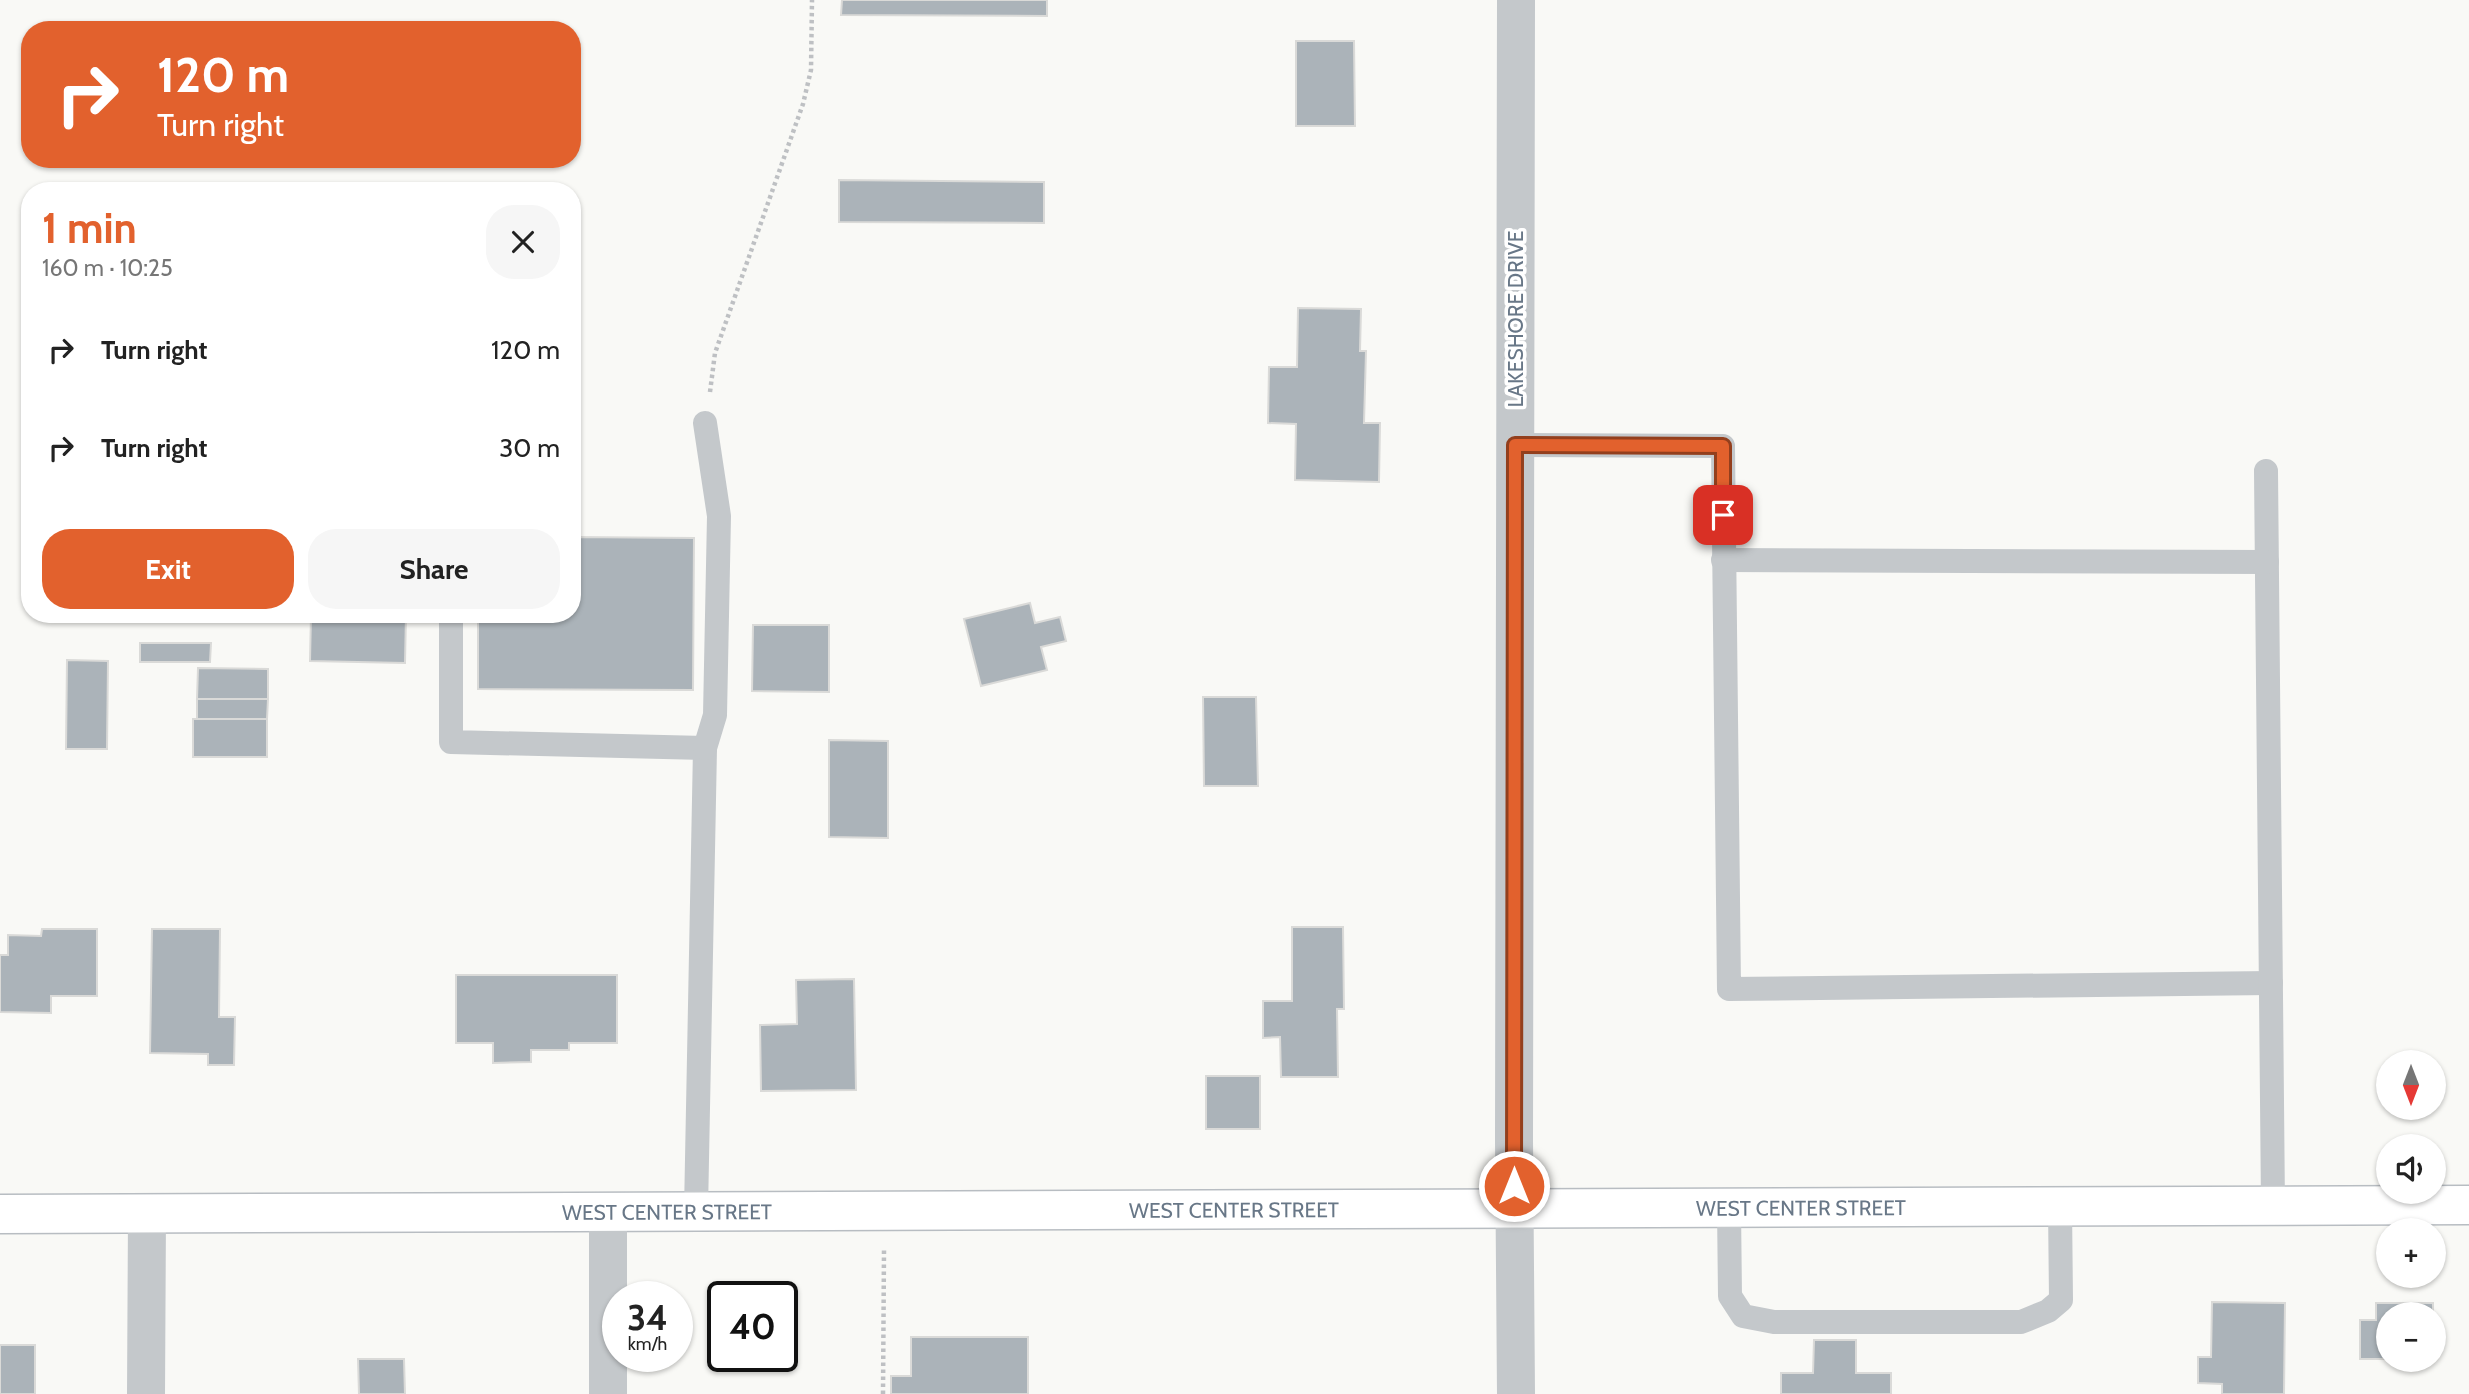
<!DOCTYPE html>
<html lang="en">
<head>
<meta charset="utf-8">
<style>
  :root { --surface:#fff; --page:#f6f6f6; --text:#222; --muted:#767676; --accent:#e2612d }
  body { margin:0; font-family:Cabin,sans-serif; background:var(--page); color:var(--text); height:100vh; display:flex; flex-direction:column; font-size:26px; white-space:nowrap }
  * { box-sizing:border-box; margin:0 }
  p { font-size:23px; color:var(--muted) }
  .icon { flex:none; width:38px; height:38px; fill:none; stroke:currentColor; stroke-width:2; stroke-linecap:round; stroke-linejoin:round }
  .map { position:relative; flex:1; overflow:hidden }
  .drawer { position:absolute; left:21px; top:182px; width:560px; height:441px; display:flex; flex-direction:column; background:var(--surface); border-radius:28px; box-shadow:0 2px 5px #0004 }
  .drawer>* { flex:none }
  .hud { position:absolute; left:21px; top:21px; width:560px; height:147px; border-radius:28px; box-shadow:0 2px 5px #0004; background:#e2612d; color:#fff; overflow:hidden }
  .needle { width:46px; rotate:180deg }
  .controls { position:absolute; left:2376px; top:1050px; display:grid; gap:14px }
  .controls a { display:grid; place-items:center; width:70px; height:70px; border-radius:50%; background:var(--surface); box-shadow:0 2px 5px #0004; font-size:35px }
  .speed { position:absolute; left:602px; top:1281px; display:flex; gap:14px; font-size:35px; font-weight:700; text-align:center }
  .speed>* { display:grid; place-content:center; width:91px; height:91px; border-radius:50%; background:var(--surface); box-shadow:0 2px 5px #0004; line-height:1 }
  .speed small { font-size:18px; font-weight:400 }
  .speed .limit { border:4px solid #111; border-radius:10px; background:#fff; color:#111 }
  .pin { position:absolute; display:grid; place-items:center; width:60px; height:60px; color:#fff; margin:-30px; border-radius:14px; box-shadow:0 4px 10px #0006 }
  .me { position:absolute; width:77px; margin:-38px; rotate:0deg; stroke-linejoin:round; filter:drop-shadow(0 0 5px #0008) }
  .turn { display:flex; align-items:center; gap:24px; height:147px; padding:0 21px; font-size:32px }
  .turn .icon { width:91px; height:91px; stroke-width:2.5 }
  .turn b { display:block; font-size:49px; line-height:60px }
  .round { display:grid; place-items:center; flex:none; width:74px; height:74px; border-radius:28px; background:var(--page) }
  .headline { display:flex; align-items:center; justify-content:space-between; height:119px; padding:0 21px }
  h1 { font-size:42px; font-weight:700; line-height:52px; color:var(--accent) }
  .cta { display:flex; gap:14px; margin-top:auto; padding:14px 21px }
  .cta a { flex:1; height:80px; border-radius:28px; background:var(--accent); color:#fff; font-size:28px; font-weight:700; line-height:80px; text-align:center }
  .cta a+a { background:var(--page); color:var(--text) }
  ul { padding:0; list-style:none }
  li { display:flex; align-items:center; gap:21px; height:98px; padding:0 21px }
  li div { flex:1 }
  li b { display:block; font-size:26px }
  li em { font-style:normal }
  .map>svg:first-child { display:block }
</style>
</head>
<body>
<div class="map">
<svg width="2469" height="1394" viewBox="0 0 2469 1394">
  <rect width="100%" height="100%" fill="#f9f9f6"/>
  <!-- building -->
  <g fill="#abb3b9" stroke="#dadad8" stroke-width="2">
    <path d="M842,0H1047V16L841,15Z"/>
    <path d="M1296,41H1354L1355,126H1296Z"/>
    <path d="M839,180L1044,182V223L839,222Z"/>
    <path d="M1298,308L1361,309L1360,351H1366L1364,423H1380L1379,482L1295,480L1296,424L1268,423L1269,367H1297Z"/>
    <path d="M572,537L694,538L693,690L478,689V614H572Z"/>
    <path d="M1030,603L1035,623L1060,617L1066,641L1041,647L1047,670L981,686L964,619Z"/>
    <path d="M311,614H406L405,663L310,661Z"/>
    <path d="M753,625H829V692L752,691Z"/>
    <path d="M140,643H211L210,662H140Z"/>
    <path d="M67,660L108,661L107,749H66Z"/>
    <path d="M198,668L268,669V699H197Z"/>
    <path d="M1203,697H1256L1258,786H1204Z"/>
    <path d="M197,699H268L267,719H197Z"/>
    <rect x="193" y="719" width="74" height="38"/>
    <path d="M829,740L888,741V838L829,837Z"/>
    <path d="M1292,927H1343L1344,1009H1337L1338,1077H1281L1280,1037L1263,1038V1001H1292Z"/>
    <path d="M42,929H97V996H51V1013L0,1012V955H8V935L41,936Z"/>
    <path d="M152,929H220L219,1017H235L234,1065H208V1054L150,1053Z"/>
    <path d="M456,975H617V1043H569V1050H531V1062L493,1063V1043H456Z"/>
    <path d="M854,979L856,1090L761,1091L760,1025L797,1024L796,980Z"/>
    <rect x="1206" y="1076" width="54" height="53"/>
    <path d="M2212,1302L2285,1303L2284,1394H2222V1384L2198,1383V1357H2211Z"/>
    <path d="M2376,1303H2433V1314H2389V1359H2360V1320H2376Z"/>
    <path d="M911,1337H1028V1394H891V1376H911Z"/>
    <path d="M1814,1340H1856V1373H1891V1394H1781V1373H1813Z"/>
    <rect x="0" y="1345" width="35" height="49"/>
    <path d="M358,1359H404L405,1394H359Z"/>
  </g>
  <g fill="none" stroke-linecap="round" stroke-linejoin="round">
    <defs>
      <g id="secondary">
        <path id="s1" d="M0,1214L2469,1205"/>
      </g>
    </defs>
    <!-- secondary casing -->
    <use href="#secondary" stroke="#b8bdc2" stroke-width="41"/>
    <!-- path -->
    <g stroke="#bec0c3" stroke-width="4.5" stroke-dasharray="3.5 3.5" stroke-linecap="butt">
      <path d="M710,392L715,353L803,104L811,70L812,0"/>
      <path d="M883,1394L884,1250"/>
    </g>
    <!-- service -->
    <g stroke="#c4c8cb" stroke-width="24">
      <path d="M1515,445L1723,446L1729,989L2271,983"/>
      <path d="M2266,471L2273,1206"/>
      <path d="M1723,560L2267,562"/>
      <path d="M451,614V742L705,748L696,1211"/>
      <path d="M705,748L715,715L719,516L705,423"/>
      <path d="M1729,1208L1730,1296L1743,1316L1774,1322H2021L2048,1311L2061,1300L2060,1206"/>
    </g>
    <!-- minor -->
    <g stroke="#c4c8cb" stroke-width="38">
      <path d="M146,1394L147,1214"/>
      <path d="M608,1394V1212"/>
    </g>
    <!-- tertiary -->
    <path stroke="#c4c8cb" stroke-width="38" d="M1516,1394L1514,1140L1516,0"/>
    <!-- secondary -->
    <use href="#secondary" stroke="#fff" stroke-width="38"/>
  </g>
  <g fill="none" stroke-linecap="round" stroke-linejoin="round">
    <defs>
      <path id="route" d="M1514,1186L1515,445L1723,446V515"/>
    </defs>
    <!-- route casing -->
    <use href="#route" stroke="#933f1d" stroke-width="18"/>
    <!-- route -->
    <use href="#route" stroke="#e2612d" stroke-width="12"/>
  </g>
  <g text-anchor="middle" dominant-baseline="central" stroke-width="7" stroke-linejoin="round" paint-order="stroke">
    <!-- street labels -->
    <g font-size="21" fill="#687787" stroke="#fff">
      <text transform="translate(1515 319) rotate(-90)">LAKESHORE DRIVE</text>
      <text stroke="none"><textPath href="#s1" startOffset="1801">WEST CENTER STREET</textPath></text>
      <text stroke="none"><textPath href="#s1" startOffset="1234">WEST CENTER STREET</textPath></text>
      <text stroke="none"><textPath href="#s1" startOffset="667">WEST CENTER STREET</textPath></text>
    </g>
  </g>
</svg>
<div class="controls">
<a><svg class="needle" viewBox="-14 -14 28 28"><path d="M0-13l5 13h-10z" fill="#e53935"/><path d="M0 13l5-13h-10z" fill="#767676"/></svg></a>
<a><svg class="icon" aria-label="sound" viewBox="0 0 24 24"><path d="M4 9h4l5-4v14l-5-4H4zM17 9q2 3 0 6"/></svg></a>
<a>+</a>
<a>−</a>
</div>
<div class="speed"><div>34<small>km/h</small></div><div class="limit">40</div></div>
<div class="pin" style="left:1723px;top:515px;background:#d93025"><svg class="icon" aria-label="arrive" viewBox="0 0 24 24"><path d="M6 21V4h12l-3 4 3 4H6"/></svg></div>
<svg class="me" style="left:1514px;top:1186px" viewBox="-20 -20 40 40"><circle r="17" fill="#e2612d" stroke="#fff" stroke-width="3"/><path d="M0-11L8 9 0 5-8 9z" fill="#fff"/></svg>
<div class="hud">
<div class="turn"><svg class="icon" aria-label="right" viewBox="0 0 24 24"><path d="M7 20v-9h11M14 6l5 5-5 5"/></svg><div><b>120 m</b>Turn right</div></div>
</div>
<section class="drawer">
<div class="headline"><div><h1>1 min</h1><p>160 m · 10:25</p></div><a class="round"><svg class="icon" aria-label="close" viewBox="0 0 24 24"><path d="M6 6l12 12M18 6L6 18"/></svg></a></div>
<ul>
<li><svg class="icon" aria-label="right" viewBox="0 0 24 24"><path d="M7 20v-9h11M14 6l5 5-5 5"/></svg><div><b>Turn right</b></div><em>120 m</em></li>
<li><svg class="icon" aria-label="right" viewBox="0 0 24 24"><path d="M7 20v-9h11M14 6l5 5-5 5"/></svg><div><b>Turn right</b></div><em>30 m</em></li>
</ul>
<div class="cta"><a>Exit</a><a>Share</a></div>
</section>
</div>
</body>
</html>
